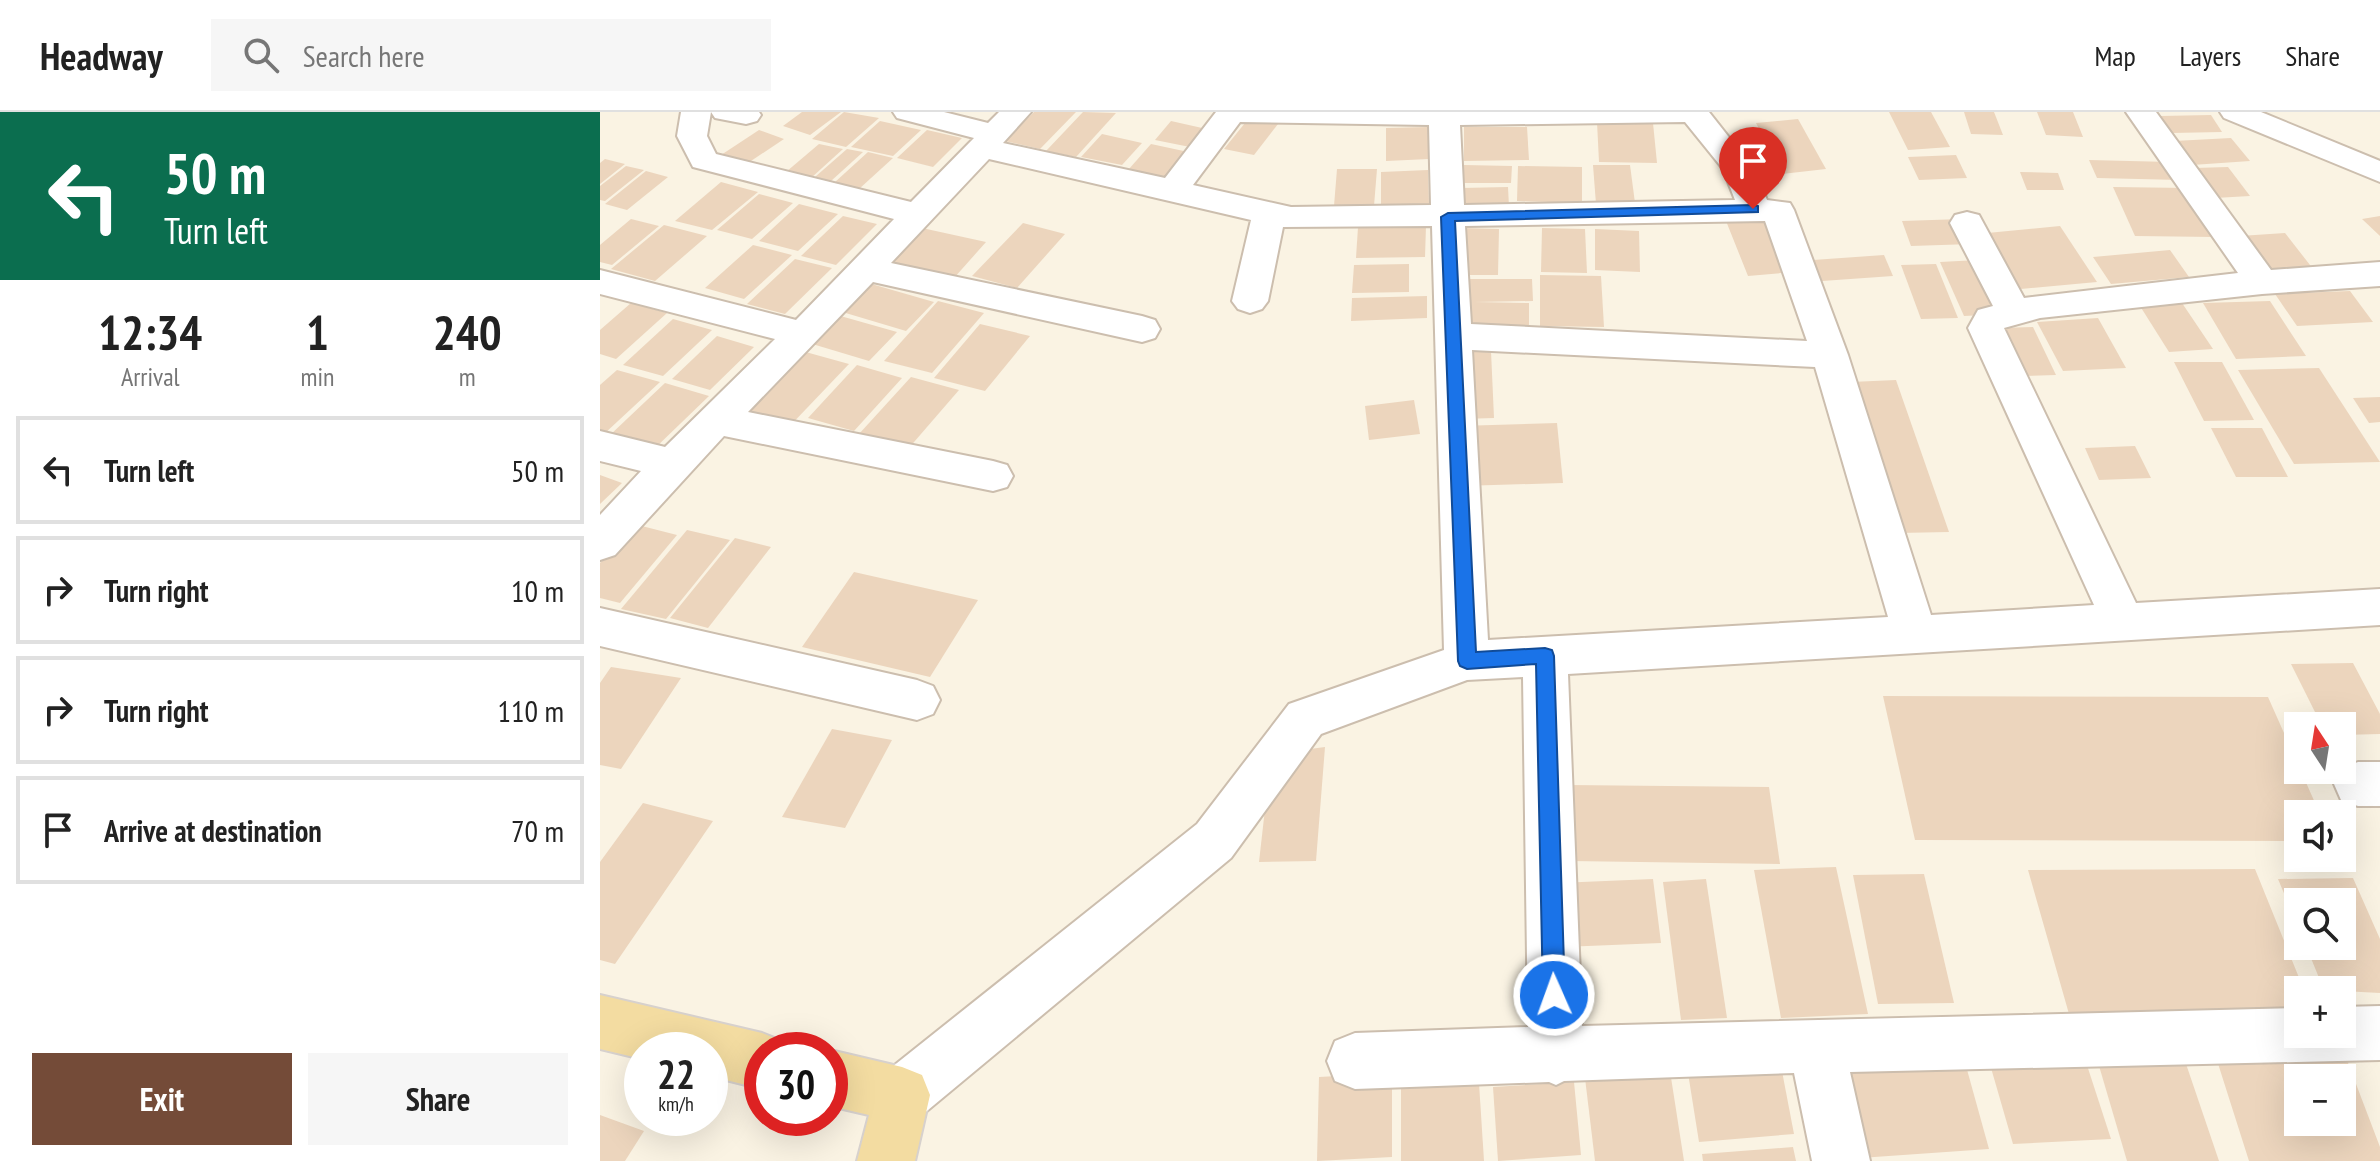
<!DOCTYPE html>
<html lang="en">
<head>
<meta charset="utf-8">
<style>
  :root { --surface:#fff; --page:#f6f6f6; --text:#222; --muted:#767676; --line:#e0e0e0; --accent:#744b38 }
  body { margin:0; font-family:"PT Sans Narrow",sans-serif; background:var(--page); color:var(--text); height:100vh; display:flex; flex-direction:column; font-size:30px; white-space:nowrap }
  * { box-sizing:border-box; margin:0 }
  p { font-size:26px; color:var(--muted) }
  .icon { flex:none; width:44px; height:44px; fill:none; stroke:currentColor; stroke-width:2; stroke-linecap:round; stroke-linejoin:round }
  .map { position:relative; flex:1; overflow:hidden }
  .drawer { display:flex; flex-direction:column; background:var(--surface); width:600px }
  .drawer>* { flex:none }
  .top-card { background:#0b6e4f; color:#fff; overflow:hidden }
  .needle { width:52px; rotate:348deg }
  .fabs { position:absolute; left:1684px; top:600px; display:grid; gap:16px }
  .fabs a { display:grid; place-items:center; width:72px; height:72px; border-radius:0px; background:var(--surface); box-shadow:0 8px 32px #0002; font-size:40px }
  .speed { position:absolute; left:24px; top:920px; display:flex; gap:16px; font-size:40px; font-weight:700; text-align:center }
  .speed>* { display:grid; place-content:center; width:104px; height:104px; border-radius:50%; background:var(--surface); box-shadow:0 8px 32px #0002; line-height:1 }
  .speed small { font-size:20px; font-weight:400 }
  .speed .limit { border:12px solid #d22; background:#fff; color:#111 }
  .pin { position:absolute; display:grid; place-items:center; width:68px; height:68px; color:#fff; margin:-82px -34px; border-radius:50% 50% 50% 0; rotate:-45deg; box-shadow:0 0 8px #0007 }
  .pin .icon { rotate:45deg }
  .me { position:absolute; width:88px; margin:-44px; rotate:358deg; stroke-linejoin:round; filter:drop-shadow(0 0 6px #0008) }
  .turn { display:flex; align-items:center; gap:28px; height:168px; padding:0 32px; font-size:36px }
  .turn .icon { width:104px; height:104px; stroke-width:2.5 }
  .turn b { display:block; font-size:56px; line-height:68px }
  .eta { display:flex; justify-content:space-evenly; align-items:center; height:136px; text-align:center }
  .eta b { font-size:48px; font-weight:600; line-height:56px }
  .cta { display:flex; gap:16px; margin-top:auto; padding:16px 32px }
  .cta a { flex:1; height:92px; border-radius:0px; background:var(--accent); color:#fff; font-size:32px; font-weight:600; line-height:92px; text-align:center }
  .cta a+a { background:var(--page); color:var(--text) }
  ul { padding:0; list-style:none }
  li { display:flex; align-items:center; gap:24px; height:108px; margin:0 16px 12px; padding:0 16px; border:4px solid var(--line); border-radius:0px }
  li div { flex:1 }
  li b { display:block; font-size:30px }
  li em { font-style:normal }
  header { display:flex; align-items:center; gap:48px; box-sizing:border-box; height:112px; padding:0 40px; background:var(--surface); border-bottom:2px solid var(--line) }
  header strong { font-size:38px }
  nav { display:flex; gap:44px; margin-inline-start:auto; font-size:28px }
  .search { width:560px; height:72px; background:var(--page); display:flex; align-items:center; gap:20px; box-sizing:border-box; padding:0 28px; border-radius:0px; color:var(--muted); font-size:30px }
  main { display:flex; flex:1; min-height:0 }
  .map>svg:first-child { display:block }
</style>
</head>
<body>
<header>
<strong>Headway</strong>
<div class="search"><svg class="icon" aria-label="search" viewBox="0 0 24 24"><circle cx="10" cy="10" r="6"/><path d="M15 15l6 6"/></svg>Search here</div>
<nav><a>Map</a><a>Layers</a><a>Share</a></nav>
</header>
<main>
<section class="drawer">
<div class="top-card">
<div class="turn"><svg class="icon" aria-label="left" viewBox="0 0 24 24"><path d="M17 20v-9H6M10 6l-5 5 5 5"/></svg><div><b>50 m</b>Turn left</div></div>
</div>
<div class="eta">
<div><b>12:34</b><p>Arrival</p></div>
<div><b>1</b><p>min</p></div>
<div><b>240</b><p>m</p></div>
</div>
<ul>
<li><svg class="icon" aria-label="left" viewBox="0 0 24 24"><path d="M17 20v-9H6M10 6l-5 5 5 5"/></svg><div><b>Turn left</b></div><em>50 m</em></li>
<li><svg class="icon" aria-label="right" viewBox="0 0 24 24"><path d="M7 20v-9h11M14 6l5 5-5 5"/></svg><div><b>Turn right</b></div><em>10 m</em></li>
<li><svg class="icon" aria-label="right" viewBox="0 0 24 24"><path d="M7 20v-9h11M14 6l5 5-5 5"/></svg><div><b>Turn right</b></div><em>110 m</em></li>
<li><svg class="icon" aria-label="arrive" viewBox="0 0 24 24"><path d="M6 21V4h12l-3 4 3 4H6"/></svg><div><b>Arrive at destination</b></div><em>70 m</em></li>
</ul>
<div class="cta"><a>Exit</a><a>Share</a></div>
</section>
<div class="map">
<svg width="1780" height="1049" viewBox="0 0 1780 1049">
  <rect width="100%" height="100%" fill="#faf3e3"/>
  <!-- building -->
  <g fill="#ecd5bd" fill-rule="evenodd">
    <path d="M202,0H241L210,23L183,14Z"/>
    <path d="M244,0L279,6L246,35L212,27Z"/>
    <path d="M434,0H476L440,37L405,29Z"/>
    <path d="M483,0L516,1L476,45L446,39Z"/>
    <path d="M1289,0H1331L1350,35L1308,38Z"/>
    <path d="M1364,0H1394L1403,23L1371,22Z"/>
    <path d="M1437,0H1473L1483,25L1446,23Z"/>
    <path d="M1611,3L1622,20L1571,21L1560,4Z"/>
    <path d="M649,6L678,12L654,43L624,37Z"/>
    <path d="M1198,7L1226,57L1182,62L1156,11Z"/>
    <path d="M280,9L321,18L293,44L251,35Z"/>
    <path d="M571,9L611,18L595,36L555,28Z"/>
    <path d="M997,10L1053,11L1057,51L999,50Z"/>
    <path d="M828,15L829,47L786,49V16Z"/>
    <path d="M864,15H927L929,48L864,49Z"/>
    <path d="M159,18L184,27L142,55L118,45Z"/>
    <path d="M327,18L362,26L333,55L297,46Z"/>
    <path d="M502,22L542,31L522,53L481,45Z"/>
    <path d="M1631,26L1650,49L1592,53L1574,29Z"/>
    <path d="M219,32L243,37L211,66L186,60Z"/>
    <path d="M551,32L593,41L572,67L529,57Z"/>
    <path d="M247,37L263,40L231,69L215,65Z"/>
    <path d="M268,40L293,46L259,77L234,71Z"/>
    <path d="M1356,43L1367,66L1319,68L1308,45Z"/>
    <path d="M5,47L25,52L0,72V51Z"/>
    <path d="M1489,48L1570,50L1580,68L1497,66Z"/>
    <path d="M864,53L912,54L911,71H863Z"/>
    <path d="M993,53H1030L1035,91L996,92Z"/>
    <path d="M26,54L44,58L5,89L0,88V74Z"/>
    <path d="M918,54L982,55V91L917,89Z"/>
    <path d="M1628,55L1650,84L1615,86L1594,56Z"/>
    <path d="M737,57H777L774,94H734Z"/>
    <path d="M828,58L829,93L781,95V60Z"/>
    <path d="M46,59L68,65L27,98L5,92Z"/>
    <path d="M1420,60L1458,61L1464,78H1427Z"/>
    <path d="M121,70L158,80L112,118L75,109Z"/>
    <path d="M908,75L909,95L862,96L861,76Z"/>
    <path d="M1513,75L1588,76L1614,125L1535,124Z"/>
    <path d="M159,82L193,91L152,127L117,118Z"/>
    <path d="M199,92L238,102L198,139L159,129Z"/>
    <path d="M243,104L277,112L236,153L201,144Z"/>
    <path d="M1780,104V124L1762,107Z"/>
    <path d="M1169,106L1193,160L1148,164L1126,109Z"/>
    <path d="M31,107L59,114L12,153L0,150V133Z"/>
    <path d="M1362,107L1372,132L1311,134L1302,109Z"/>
    <path d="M423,111L465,122L417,176L372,164Z"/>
    <path d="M64,113L107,124L55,169L11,157Z"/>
    <path d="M826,113L825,145L756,146L758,115Z"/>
    <path d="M1460,114L1497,170L1410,178L1377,122Z"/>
    <path d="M322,116L386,130L354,166L289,151Z"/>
    <path d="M862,116L899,117L898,163H860Z"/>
    <path d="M942,116L985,117L987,161L941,160Z"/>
    <path d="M995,117L1039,119L1040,160L995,158Z"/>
    <path d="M1685,121L1717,162L1670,165L1640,124Z"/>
    <path d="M153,133L192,143L144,187L105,176Z"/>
    <path d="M1570,138L1589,165L1511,172L1493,145Z"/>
    <path d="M1284,143L1293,164L1222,169L1213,148Z"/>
    <path d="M195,147L232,156L185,202L147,192Z"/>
    <path d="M1378,148L1404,202L1364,204L1340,150Z"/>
    <path d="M809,152V180L752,181L754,153Z"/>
    <path d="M1336,152L1358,206L1321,207L1301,153Z"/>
    <path d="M940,163L1001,164L1004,215L940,214Z"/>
    <path d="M863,167H932L933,189L875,190L929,191V216L865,215Z"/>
    <path d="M268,171L334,190L306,219L239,199Z"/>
    <path d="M1750,179L1773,210L1697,214L1675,182Z"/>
    <path d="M827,184V206L751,209L752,186Z"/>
    <path d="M338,189L384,201L332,261L284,249Z"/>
    <path d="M1670,189L1706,244L1636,247L1603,191Z"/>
    <path d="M31,191L67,201L16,247L0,242V218Z"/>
    <path d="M1582,191L1613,237L1569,240L1540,194Z"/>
    <path d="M237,203L297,220L269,249L209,231Z"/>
    <path d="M1498,206L1526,256L1463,259L1437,210Z"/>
    <path d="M73,207L112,218L63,264L23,253Z"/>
    <path d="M380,212L430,224L385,279L334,266Z"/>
    <path d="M1433,215L1456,263L1421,264L1399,216Z"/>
    <path d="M117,224L154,235L110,278L72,267Z"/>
    <path d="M202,239L249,252L186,318L137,304Z"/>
    <path d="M891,239L894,306L862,307L860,240Z"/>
    <path d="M1574,250H1622L1654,308L1604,309Z"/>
    <path d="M257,253L302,266L254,319L208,306Z"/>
    <path d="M1719,256L1780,350L1694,352L1638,258Z"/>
    <path d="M17,258L60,270L4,322L0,321V273Z"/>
    <path d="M311,265L359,278L308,337L259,322Z"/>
    <path d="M1296,268L1349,420L1298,421L1251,270Z"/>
    <path d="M65,271L109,284L53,338L9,324Z"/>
    <path d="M1780,285V310L1769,311L1753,286Z"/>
    <path d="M814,288L820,322L769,328L765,294Z"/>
    <path d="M957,311L963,371L861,374L859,314Z"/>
    <path d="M1611,316H1662L1688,365H1636Z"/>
    <path d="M1535,334L1551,366L1499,368L1485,336Z"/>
    <path d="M0,363L22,371L0,392Z"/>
    <path d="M34,412L77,423L20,491L0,486V451Z"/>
    <path d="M87,418L130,428L66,507L21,497Z"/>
    <path d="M135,426L171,435L108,516L70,506Z"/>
    <path d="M254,460L378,488L330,565L202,535Z"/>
    <path d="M1753,551L1780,602V622L1742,623V614H1722L1691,552Z"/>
    <path d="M11,555L81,566L21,657L0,653V571Z"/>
    <path d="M1283,584L1668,585L1720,702H1698V729L1315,728Z"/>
    <path d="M232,617L292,628L245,716L182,705Z"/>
    <path d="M725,635L716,749L659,750L665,697L695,639Z"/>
    <path d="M968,673L1169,675L1180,752L970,749Z"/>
    <path d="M43,691L113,709L15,852L0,848V750Z"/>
    <path d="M1236,755L1268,902L1181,906L1154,758Z"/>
    <path d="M1655,757L1704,878H1698V901L1469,902L1428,758Z"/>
    <path d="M1324,762L1354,891L1278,892L1253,763Z"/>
    <path d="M1753,766L1780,827V881L1724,878L1706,834H1742V790H1698V815L1678,767Z"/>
    <path d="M1053,767L1061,831L963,835L958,771Z"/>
    <path d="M1106,767L1127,906L1081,908L1063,770Z"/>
    <path d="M1614,939L1745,943L1780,1035V1049H1649ZM1698,966H1742V1010H1698Z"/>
    <path d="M1484,944L1511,1027L1413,1032L1389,949Z"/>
    <path d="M1584,946L1619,1049H1527L1497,947Z"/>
    <path d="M1181,954L1194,1022L1099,1030L1088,961Z"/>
    <path d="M1366,954L1389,1037L1260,1046L1242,961Z"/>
    <path d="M1070,959L1084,1049H995L985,966Z"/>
    <path d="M792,961V1045L717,1049L719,965Z"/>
    <path d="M974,970L981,1043L898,1049L893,975Z"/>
    <path d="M879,971L884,1049H801V972Z"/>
    <path d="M0,1003L44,1019L25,1049H0Z"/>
    <path d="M1193,1035L1196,1049H1103L1102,1042Z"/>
  </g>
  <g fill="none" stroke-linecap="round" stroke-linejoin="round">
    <defs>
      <g id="minor">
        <path d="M81,0H159L161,3L157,9L146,12L115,6L111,0L107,24L116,42L311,90L374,26L297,6L293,0H344L388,11L399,0H431L403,31L565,66L616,0H1109L1154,57L1167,88L1190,91L1194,98L1248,243L1331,503L1494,493L1368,216L1378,198L1393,194L1350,111L1355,103L1367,100L1379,103L1424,186L1638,161L1526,0H1556L1671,158L1780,150V174L1662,182L1440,206L1404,216L1536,491L1780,477V513L968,562L982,914L1698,896V922H1742V895L1780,894V948L1250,960L1270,1049H1212L1194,961L964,969L956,973L949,970L755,977L735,969L727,949L735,929L755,921L928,915L923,565L867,568L721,622L631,746L322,1003L302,1011L282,1003L274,983L282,963L597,712L689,592L844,538L832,114L683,115L668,189L662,197L650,201L638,197L632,189L651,108L389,47L291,151L542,204L555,208L560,217L555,226L542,230L273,170L148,300L393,349L407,353L413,364L407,375L393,379L124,324L15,443L0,448V403L41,359L0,349V319L65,335L175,227L0,182V158L196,208L294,107L93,55L77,24ZM640,10L829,13L831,93L691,95L593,73ZM1085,10L1123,57L1135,88L864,93L860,13ZM1165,109L1207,229L871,212L865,114ZM872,238L1215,255L1288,505L888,528Z"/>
        <path d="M1620,0H1661L1780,49V70L1624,6Z"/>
        <path d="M0,496L317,568L333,574L340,588L333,602L317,608L0,534Z"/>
        <path d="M1758,650H1780V694H1758L1741,688L1734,672L1742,656Z"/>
      </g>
      <g id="major">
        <path d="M0,883L162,921L182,929L185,938H162V977L110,964V938H42V947L0,937Z"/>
        <path d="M230,938L302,955L322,963L330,983L315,1049H257L269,1003L230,994Z"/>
      </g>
    </defs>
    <!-- minor casing -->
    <use href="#minor" stroke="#ccbeae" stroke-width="4"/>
    <!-- major casing -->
    <use href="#major" stroke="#d7d1cd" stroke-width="4"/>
    <!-- minor -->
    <use href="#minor" fill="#fff" fill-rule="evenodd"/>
    <!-- major -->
    <use href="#major" fill="#f3dca1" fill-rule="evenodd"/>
  </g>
  <!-- route -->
  <path fill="#1a73e8" stroke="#114b97" stroke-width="2" d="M1153,93L1158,94V100L855,109L876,540L945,536L952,538L954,544L965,883L962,891L954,894L947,891L943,883L936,552L867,557L860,554L858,549L841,105L848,101Z"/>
</svg>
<div class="fabs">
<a><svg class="needle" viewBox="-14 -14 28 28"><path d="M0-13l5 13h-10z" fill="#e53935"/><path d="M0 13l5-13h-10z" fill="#767676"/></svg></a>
<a><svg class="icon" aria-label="sound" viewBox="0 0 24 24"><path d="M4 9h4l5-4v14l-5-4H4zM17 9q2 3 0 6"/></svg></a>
<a><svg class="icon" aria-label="search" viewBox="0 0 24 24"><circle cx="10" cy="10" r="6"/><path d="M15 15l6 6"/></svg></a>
<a>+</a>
<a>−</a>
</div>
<div class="speed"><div>22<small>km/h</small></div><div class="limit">30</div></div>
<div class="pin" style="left:1153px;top:97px;background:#d93025"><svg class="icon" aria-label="arrive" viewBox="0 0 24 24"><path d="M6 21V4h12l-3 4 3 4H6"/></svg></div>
<svg class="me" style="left:954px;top:883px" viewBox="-20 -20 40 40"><circle r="17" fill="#1a73e8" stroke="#fff" stroke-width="3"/><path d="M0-11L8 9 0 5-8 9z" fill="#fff"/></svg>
</div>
</main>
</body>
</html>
